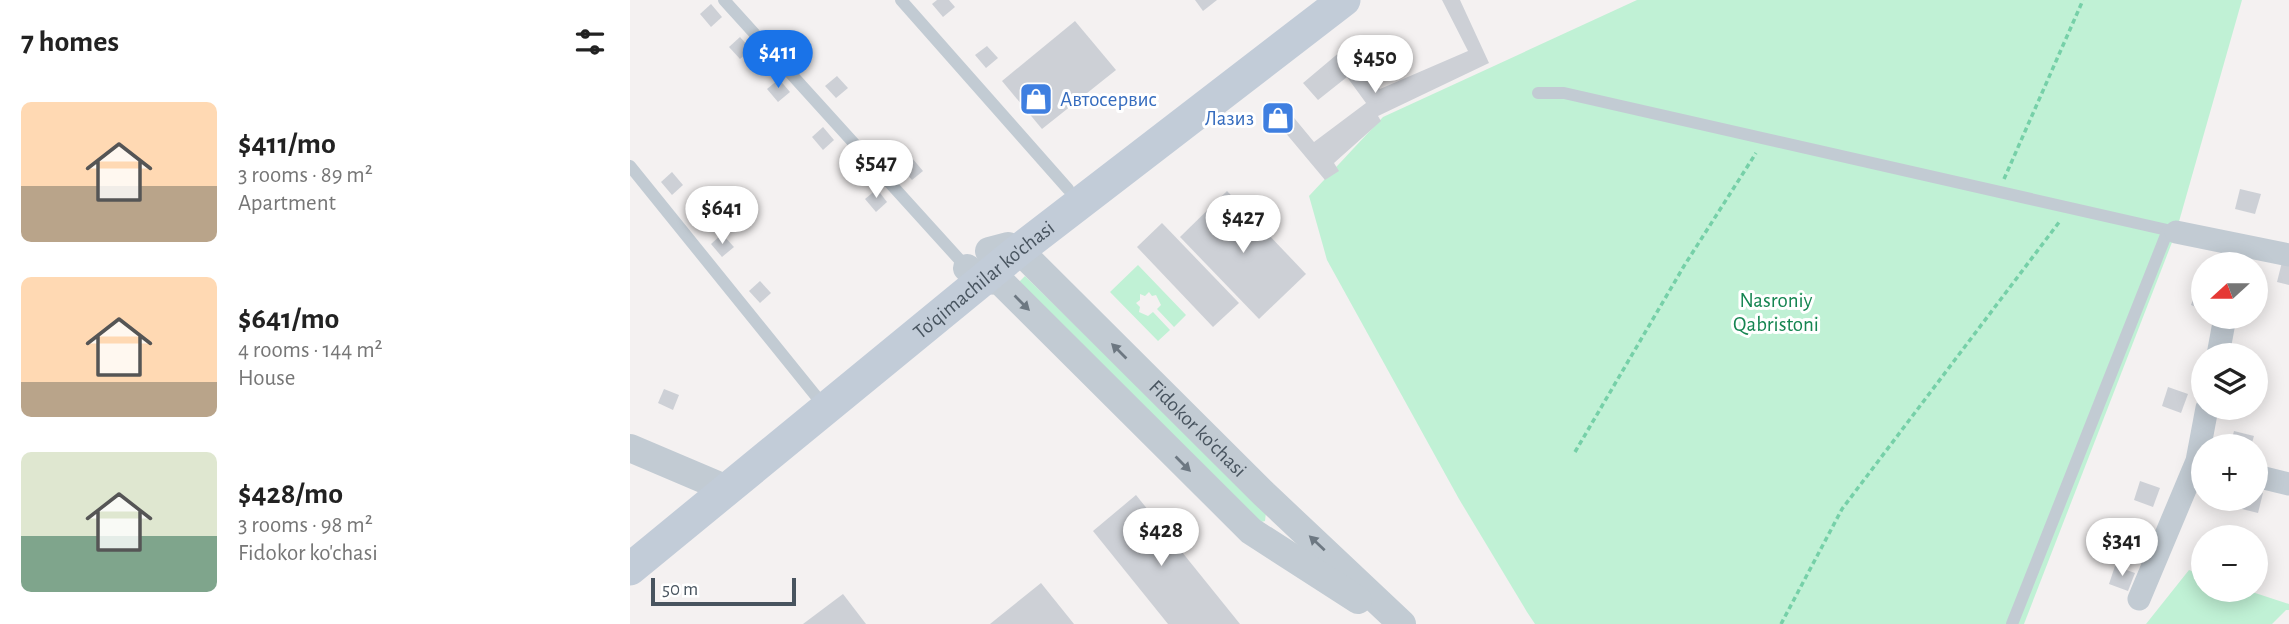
<!DOCTYPE html>
<html lang="en">
<head>
<meta charset="utf-8">
<style>
  :root { --surface:#fff; --page:#f2f2f2; --text:#222; --muted:#767676; --accent:#1a73e8 }
  body { margin:0; font-family:"Alegreya Sans",sans-serif; background:var(--page); color:var(--text); height:100vh; display:flex; flex-direction:column; font-size:26px; white-space:nowrap }
  * { box-sizing:border-box; margin:0 }
  p { font-size:23px; color:var(--muted) }
  .icon { flex:none; width:38px; height:38px; fill:none; stroke:currentColor; stroke-width:2; stroke-linecap:round; stroke-linejoin:round }
  .map { position:relative; flex:1; overflow:hidden }
  .sheet { display:flex; flex-direction:column; background:var(--surface); width:630px }
  .sheet>* { flex:none }
  .needle { width:46px; rotate:249deg }
  .tools { position:absolute; left:1561px; top:252px; display:grid; gap:14px }
  .tools a { display:grid; place-items:center; width:77px; height:77px; border-radius:50%; background:var(--surface); box-shadow:0 4px 18px #0003; font-size:35px }
  .scale { position:absolute; left:21px; bottom:18px; width:145px; box-sizing:border-box; padding-left:7px; border:4px solid #48545f; border-top:0; font-size:19px; line-height:24px; white-space:nowrap; color:#48545f; -webkit-text-stroke:5px #fff; paint-order:stroke }
  .price { position:absolute; translate:-50% -60px; padding:0 16px; border-radius:24px; background:#fff; color:#222; font-size:23px; line-height:46px; filter:drop-shadow(0 2px 4px #0008) }
  .price::after { content:''; position:absolute; left:50%; top:42px; width:21px; height:16px; margin-left:-10px; background:inherit; clip-path:polygon(0 0,100% 0,50% 100%) }
  .price.active { background:var(--accent); color:#fff }
  ul { padding:0; list-style:none }
  li { display:flex; align-items:center; gap:21px; height:175px; padding:0 21px }
  li span { display:grid; place-items:center; flex:none; width:196px; height:140px; border-radius:10px; color:#555 }
  li>.icon { margin-inline-start:auto }
  span .icon { width:84px; height:84px; fill:#fffc; stroke-width:1 }
  li b { font-size:30px }
  h2 { display:flex; justify-content:space-between; align-items:center; height:84px; padding:0 21px; font-size:30px }
  main { display:flex; flex:1; min-height:0 }
  .map>svg:first-child { display:block }
</style>
</head>
<body>
<main>
<section class="sheet">
<h2>7 homes<svg class="icon" aria-label="filters" viewBox="0 0 24 24"><path d="M4 7h16M4 17h16"/><circle cx="9" cy="7" r="2"/><circle cx="15" cy="17" r="2"/></svg></h2>
<ul>
<li><span style="background:linear-gradient(#ffd9b3 60%,#b9a48a 0)"><svg class="icon" aria-label="home" viewBox="0 0 24 24"><path d="M3 11l9-7 9 7M6 9v11h12V9"/></svg></span><div><b>$411/mo</b><p>3 rooms · 89 m²</p><p>Apartment</p></div></li>
<li><span style="background:linear-gradient(#ffd9b3 75%,#b9a48a 0)"><svg class="icon" aria-label="home" viewBox="0 0 24 24"><path d="M3 11l9-7 9 7M6 9v11h12V9"/></svg></span><div><b>$641/mo</b><p>4 rooms · 144 m²</p><p>House</p></div></li>
<li><span style="background:linear-gradient(#dfe7d0 60%,#7fa58c 0)"><svg class="icon" aria-label="home" viewBox="0 0 24 24"><path d="M3 11l9-7 9 7M6 9v11h12V9"/></svg></span><div><b>$428/mo</b><p>3 rooms · 98 m²</p><p>Fidokor ko'chasi</p></div></li>
</ul>
</section>
<div class="map">
<svg width="1659" height="624" viewBox="0 0 1659 624">
  <rect width="100%" height="100%" fill="#f4f1f1"/>
  <!-- green -->
  <g fill="#c0f1d5">
    <path d="M1007,0H1612L1546,232L1394,624H905L897,612L829,499L697,260L679,196L753,117Z"/>
    <path d="M508,265L556,315L544,327L527,309L531,305L526,295L522,296L519,292L515,296L510,294V300L506,303L510,307L509,312L518,316L523,312L540,330L528,341L480,292Z"/>
    <path d="M395,276L636,512L635,521L631,522L389,282Z"/>
    <path d="M1559,570L1573,575V590H1616L1659,604V610H1656L1642,624H1516Z"/>
  </g>
  <!-- building -->
  <g fill="#cdd0d6">
    <path d="M307,0H319L325,7L313,17L302,4Z"/>
    <path d="M565,0H587L573,11Z"/>
    <path d="M812,0H830L859,63L748,116L751,121L704,163L709,171L695,180L639,113L651,102L684,142L736,103L717,77L688,100L673,83L717,46L750,89L838,51Z"/>
    <path d="M81,4L92,17L81,27L70,14Z"/>
    <path d="M445,21L486,70L412,129L372,81Z"/>
    <path d="M167,32L178,45L166,55L155,42Z"/>
    <path d="M110,37L121,49L110,59L99,47Z"/>
    <path d="M357,46L368,58L356,68L345,55Z"/>
    <path d="M207,76L218,88L206,98L195,86Z"/>
    <path d="M149,79L160,92L148,102L137,89Z"/>
    <path d="M193,127L204,140L193,150L182,137Z"/>
    <path d="M282,158L293,171L282,180L271,168Z"/>
    <path d="M42,172L53,185L42,195L31,182Z"/>
    <path d="M247,189L257,202L246,212L235,199Z"/>
    <path d="M1610,189L1631,194L1625,214L1605,209Z"/>
    <path d="M597,191L676,274L629,319L550,237Z"/>
    <path d="M532,223L609,303L583,327L507,247Z"/>
    <path d="M92,234L104,247L92,257L81,244Z"/>
    <path d="M1652,262L1659,263V285L1647,282Z"/>
    <path d="M130,281L141,293L130,303L119,291Z"/>
    <path d="M1568,286L1573,288V310L1561,305Z"/>
    <path d="M1538,387L1558,394L1551,413L1532,406Z"/>
    <path d="M34,389L49,395L43,410L28,403Z"/>
    <path d="M1604,431L1624,436L1621,446H1600Z"/>
    <path d="M1510,481L1530,488L1523,507L1504,500Z"/>
    <path d="M1626,491L1633,493L1628,513L1608,508L1611,499H1626Z"/>
    <path d="M506,495L610,624H538L463,531Z"/>
    <path d="M1485,566L1505,573L1498,591L1479,584Z"/>
    <path d="M411,583L444,624H360Z"/>
    <path d="M213,594L236,624H173Z"/>
  </g>
  <g fill="none" stroke-linecap="round" stroke-linejoin="round">
    <!-- path -->
    <g stroke="#76d0a8" stroke-width="3.5" stroke-dasharray="5 3.5" stroke-linecap="butt">
      <path d="M1374,179L1453,0"/>
      <path d="M945,452L1054,266L1126,153"/>
      <path d="M1151,624L1212,509L1430,221"/>
    </g>
    <!-- service -->
    <g stroke="#c2cbd3" stroke-width="12">
      <path d="M94,0L337,268"/>
      <path d="M271,0L438,189"/>
      <path d="M908,93H934L1546,232"/>
      <path d="M0,166L194,406"/>
      <path d="M1382,624L1538,230"/>
    </g>
    <!-- minor -->
    <g stroke="#c2cbd3" stroke-width="23">
      <path d="M1546,232L1659,255"/>
      <path d="M1588,355L1595,317"/>
      <path d="M1626,476L1659,484"/>
      <path d="M1509,599L1567,461L1577,408"/>
    </g>
    <!-- tertiary -->
    <g stroke="#c2cbd3" stroke-width="28">
      <path id="s1" d="M359,251L378,246L389,250L634,494L772,624"/>
      <path d="M337,268L353,280L370,281L621,531L728,600"/>
      <path d="M0,448L99,490"/>
    </g>
    <!-- secondary -->
    <path stroke="#c2ccd8" stroke-width="33" id="s2" d="M0,569L389,250L714,0"/>
  </g>
  <!-- one-way arrows -->
  <defs><path id="oneway-solid" d="M-6-.8H1V-3.2L6.5 0L1 3.2V.8H-6Z" transform="scale(1.75)"/></defs>
  <g fill="#6d7882">
    <use href="#oneway-solid" transform="translate(392 303) rotate(45)"/>
    <use href="#oneway-solid" transform="translate(489 351) rotate(-135)"/>
    <use href="#oneway-solid" transform="translate(553 464) rotate(45)"/>
    <use href="#oneway-solid" transform="translate(687 543) rotate(-137)"/>
  </g>
  <!-- icons -->
  <defs>
    <symbol id="shop-square" viewBox="-11 -11 22 22"><rect x="-9" y="-9" width="18" height="18" rx="4" fill="#3f7fe0" stroke="#fff"/><path d="M-5-2.5h2.3a2.7 3.5 0 0 1 5.4 0H5L5.5 6h-11ZM-1.5-2.5h3a1.5 2.3 0 0 0-3 0Z" fill="#fff"/></symbol>
  </defs>
  <g fill-rule="evenodd">
    <use href="#shop-square" x="387" y="80" width="38" height="38"/>
    <use href="#shop-square" x="629" y="99" width="38" height="38"/>
  </g>
  <g text-anchor="middle" dominant-baseline="central" stroke-width="6" stroke-linejoin="round" paint-order="stroke">
    <!-- shop labels -->
    <g font-size="21" fill="#366cbe" stroke="#fff" text-anchor="start">
      <text x="430" y="99">Автосервис</text>
      <text x="624" y="118" text-anchor="end">Лазиз</text>
    </g>
    <!-- street labels -->
    <g font-size="21" fill="#48545f" stroke="#fff">
      <text stroke="none"><textPath href="#s2" startOffset="457">To'qimachilar ko'chasi</textPath></text>
      <text stroke="none"><textPath href="#s1" startOffset="284">Fidokor ko'chasi</textPath></text>
    </g>
    <!-- park labels -->
    <g font-size="21" fill="#158551" stroke="#fff">
      <text x="1146" y="300">Nasroniy<tspan x="1146" dy="24">Qabristoni</tspan></text>
    </g>
  </g>
</svg>
<div class="tools">
<a><svg class="needle" viewBox="-14 -14 28 28"><path d="M0-13l5 13h-10z" fill="#e53935"/><path d="M0 13l5-13h-10z" fill="#767676"/></svg></a>
<a><svg class="icon" aria-label="layers" viewBox="0 0 24 24"><path d="M12 4l9 5-9 5-9-5zM3 14l9 5 9-5"/></svg></a>
<a>+</a>
<a>−</a>
</div>
<div class="scale">50 m</div>
<b class="price active" style="left:148px;top:90px">$411</b>
<b class="price" style="left:745px;top:95px">$450</b>
<b class="price" style="left:246px;top:200px">$547</b>
<b class="price" style="left:92px;top:246px">$641</b>
<b class="price" style="left:613px;top:255px">$427</b>
<b class="price" style="left:531px;top:568px">$428</b>
<b class="price" style="left:1492px;top:578px">$341</b>
</div>
</main>
</body>
</html>
